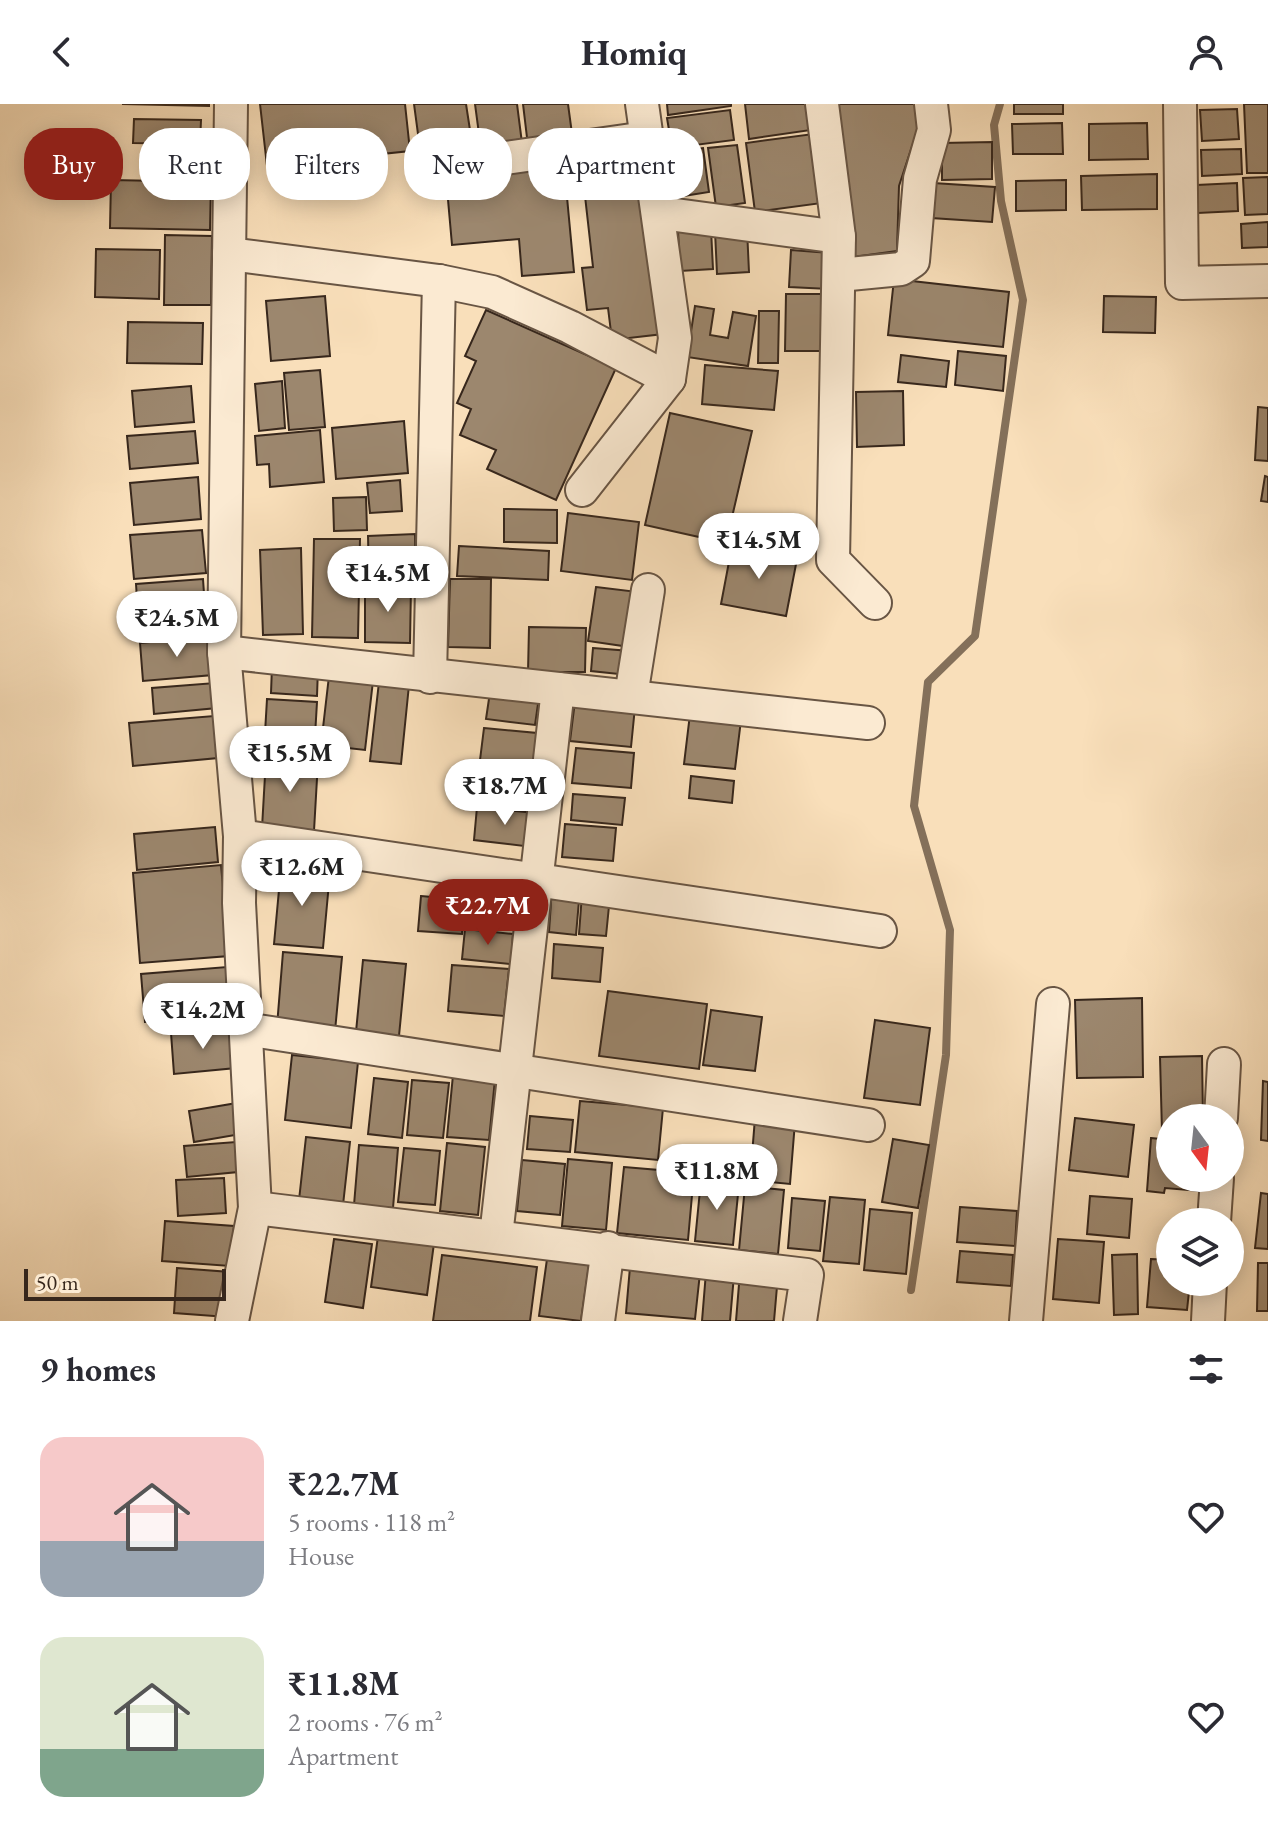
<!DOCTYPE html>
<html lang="en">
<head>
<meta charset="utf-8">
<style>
  :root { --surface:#fff; --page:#f2f2f3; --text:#2b2b33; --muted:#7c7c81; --accent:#8f2418 }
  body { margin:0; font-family:"EB Garamond",serif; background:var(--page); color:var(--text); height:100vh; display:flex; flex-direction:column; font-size:30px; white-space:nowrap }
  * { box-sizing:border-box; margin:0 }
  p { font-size:26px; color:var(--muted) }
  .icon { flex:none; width:44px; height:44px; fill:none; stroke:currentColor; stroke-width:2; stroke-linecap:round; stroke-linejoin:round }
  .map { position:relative; height:1217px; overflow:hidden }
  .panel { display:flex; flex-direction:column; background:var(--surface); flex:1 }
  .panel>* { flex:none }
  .top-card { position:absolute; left:24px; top:24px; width:800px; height:72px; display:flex; gap:16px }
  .needle { width:52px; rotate:165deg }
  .fabs { position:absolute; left:1156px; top:1000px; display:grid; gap:16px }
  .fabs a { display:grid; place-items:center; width:88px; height:88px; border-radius:50%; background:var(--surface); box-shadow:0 4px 20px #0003; font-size:40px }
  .scale { position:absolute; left:24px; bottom:20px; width:202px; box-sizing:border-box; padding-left:8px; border:4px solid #37271c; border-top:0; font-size:22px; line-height:28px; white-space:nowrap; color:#37271c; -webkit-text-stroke:6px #fbead2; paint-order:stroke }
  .price { position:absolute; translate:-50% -68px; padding:0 18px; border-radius:28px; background:#fff; color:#222; font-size:26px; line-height:52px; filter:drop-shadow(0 2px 4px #0008) }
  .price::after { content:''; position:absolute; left:50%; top:48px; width:24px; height:18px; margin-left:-12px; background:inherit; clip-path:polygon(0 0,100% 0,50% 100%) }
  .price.current { background:var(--accent); color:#fff }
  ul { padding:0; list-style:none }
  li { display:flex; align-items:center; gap:24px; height:200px; padding:0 40px }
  li span { display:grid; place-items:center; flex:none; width:224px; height:160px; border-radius:24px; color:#555 }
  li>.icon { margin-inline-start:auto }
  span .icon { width:96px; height:96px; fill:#fffc; stroke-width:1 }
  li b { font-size:34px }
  h2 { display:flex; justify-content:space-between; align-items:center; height:96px; padding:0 40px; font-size:34px }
  .chip { padding:0 28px; border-radius:32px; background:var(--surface); box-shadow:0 4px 20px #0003; font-size:28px; line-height:72px }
  .chip.current { background:var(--accent); color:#fff }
  header { display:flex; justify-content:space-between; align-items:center; height:104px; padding:0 40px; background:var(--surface); font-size:36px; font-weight:700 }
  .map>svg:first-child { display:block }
</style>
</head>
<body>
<header><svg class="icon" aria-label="back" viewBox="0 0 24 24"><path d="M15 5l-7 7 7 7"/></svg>Homiq<svg class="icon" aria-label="person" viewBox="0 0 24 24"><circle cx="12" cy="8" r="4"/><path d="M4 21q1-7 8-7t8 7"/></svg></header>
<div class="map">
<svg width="1268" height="1217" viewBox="0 0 1268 1217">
  <rect width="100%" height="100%" fill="#f9dfba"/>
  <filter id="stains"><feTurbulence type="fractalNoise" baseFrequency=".0025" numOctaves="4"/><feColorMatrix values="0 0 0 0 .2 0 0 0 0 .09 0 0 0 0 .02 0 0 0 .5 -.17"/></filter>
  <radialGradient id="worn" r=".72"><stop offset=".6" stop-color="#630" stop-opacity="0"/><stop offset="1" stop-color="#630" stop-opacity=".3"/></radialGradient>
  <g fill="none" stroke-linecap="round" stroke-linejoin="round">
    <!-- stream -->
    <path stroke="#84705a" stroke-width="8" d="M911,1186L946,951L950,826L914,702L928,578L975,532L1023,196L1001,97L994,21L1000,0"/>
  </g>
  <!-- building -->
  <g fill="#9c876e" stroke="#37271c" stroke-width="2">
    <path d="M122,0H209V2Z"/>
    <path d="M260,0H405L410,47L267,62Z"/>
    <path d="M414,0H466L472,39L420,45Z"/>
    <path d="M475,0H517L522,39L481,45Z"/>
    <path d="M523,0H568L573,37L528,42Z"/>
    <path d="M667,0H731V2L668,11Z"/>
    <path d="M745,0H807L811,26L749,35Z"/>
    <path d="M834,0H922L923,9L899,82L897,147L853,153Z"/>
    <rect x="1014" y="0" width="49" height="10"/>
    <path d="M1244,0H1268V69H1247Z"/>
    <path d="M1237,5L1239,35L1202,37L1200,6Z"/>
    <path d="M730,6L734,36L672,44L667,14Z"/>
    <path d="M134,15L201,16L200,40L133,39Z"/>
    <path d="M1062,19L1063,50H1013L1012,20Z"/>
    <path d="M1147,19L1148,55L1089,56V20Z"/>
    <path d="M813,30L822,99L755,108L746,39Z"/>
    <path d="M992,38V75L942,76V39Z"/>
    <path d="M737,41L745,99L716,103L708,44Z"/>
    <path d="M703,44L709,88L677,93L671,48Z"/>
    <path d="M1241,45L1242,70L1202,72L1201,46Z"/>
    <path d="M142,48L198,49V72L142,71Z"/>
    <path d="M564,61L574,168L522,172L519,135L452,141L446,73Z"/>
    <path d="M1157,70V105L1082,106L1081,72Z"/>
    <path d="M1268,73V110L1245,111L1243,74Z"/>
    <path d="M111,76L211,78L210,126L110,124Z"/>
    <path d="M1066,76V106L1016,107V77Z"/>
    <path d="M933,79L995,83L992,118L931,114Z"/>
    <path d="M1237,79L1238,107L1198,109L1197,81Z"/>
    <path d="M647,85L663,230L612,236L608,204L587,206L582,164L593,163L585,92Z"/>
    <path d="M1268,118V143L1242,144L1241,120Z"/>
    <path d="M711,125L713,165L680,167L678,127Z"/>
    <path d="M747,125L749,168L717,170L715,127Z"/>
    <path d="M165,131L212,132L211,201H164Z"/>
    <path d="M96,145L160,146L159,195L95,193Z"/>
    <path d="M791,146L830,149L829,185L789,183Z"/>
    <path d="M894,175L1009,188L1003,243L888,231Z"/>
    <path d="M786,190H826L825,247H785Z"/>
    <path d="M325,192L330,252L271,257L266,197Z"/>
    <path d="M1104,192L1156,193L1155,229L1103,228Z"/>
    <path d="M695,202L714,205L710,231L728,234L733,208L756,212L748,262L687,253Z"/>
    <path d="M486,206L616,264L556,396L487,365L496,346L460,331L471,305L457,299L476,257L465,252Z"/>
    <path d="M759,207H779L778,259H758Z"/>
    <path d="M128,218L203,219L202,260L127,259Z"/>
    <path d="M958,247L1006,252L1003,287L955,281Z"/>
    <path d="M901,251L949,257L946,283L898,278Z"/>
    <path d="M705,261L778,267L774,306L702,300Z"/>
    <path d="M320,266L325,323L289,326L284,269Z"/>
    <path d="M282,277L285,324L259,327L255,280Z"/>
    <path d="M191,282L194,318L135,323L132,287Z"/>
    <path d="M903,287L904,341L857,343L856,288Z"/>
    <path d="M1258,303L1268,304V357L1255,356Z"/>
    <path d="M670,309L752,327L726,439L645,421Z"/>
    <path d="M404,317L408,369L336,375L332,324Z"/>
    <path d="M320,326L324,378L270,383L269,360L257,361L255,332Z"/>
    <path d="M195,327L198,359L130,365L127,332Z"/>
    <path d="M1265,372L1268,373V398L1261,397Z"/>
    <path d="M198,373L201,415L134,421L130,379Z"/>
    <path d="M400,376L402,407L370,409L367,379Z"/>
    <path d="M366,393L367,426L334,427L333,394Z"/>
    <path d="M504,405L557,406V439L504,438Z"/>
    <path d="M568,409L639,418L632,476L561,467Z"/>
    <path d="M202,426L206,469L134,475L130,431Z"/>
    <path d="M415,430L416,474L369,476L368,432Z"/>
    <path d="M314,435H360L358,534L312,533Z"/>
    <path d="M459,442L549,447L548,476L457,472Z"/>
    <path d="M732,442L797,455L786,512L721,500Z"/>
    <path d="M301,444L303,530L263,531L260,446Z"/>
    <path d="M203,475L206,519L139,525L136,480Z"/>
    <path d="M450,475H491L490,544L448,543Z"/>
    <path d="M365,481L411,482L410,539L365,538Z"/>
    <path d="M596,483L638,488L630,543L588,537Z"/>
    <path d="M529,523L586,524L585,568H528Z"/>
    <path d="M210,532L213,571L143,577L140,539Z"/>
    <path d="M593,544L630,547L628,571L591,567Z"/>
    <path d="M272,562L318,564L317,592L271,589Z"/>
    <path d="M329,572L373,577L365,646L321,641Z"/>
    <path d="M379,578L409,581L401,660L370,657Z"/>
    <path d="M215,579L217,604L154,610L152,584Z"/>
    <path d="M490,588L539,593L535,621L486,615Z"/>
    <path d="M267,595L317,598L314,649L264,646Z"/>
    <path d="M575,597L635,603L631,643L570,637Z"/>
    <path d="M690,610L741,616L735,665L684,660Z"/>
    <path d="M214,612L218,654L133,662L129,619Z"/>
    <path d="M484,624L537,629L533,662L480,656Z"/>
    <path d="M576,644L634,649L631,684L572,679Z"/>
    <path d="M266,654L318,657L314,727L262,724Z"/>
    <path d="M477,671L534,677L531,702L474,696Z"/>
    <path d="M691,672L734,677L732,699L689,694Z"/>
    <path d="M573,690L625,694L622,721L571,716Z"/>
    <path d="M477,703L536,709L532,743L474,736Z"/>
    <path d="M565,720L616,724L613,757L562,753Z"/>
    <path d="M215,723L218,758L137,766L134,730Z"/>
    <path d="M221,761L229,852L140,859L133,769Z"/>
    <path d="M281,764L330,768L323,844L274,840Z"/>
    <path d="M552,782L580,785L576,831L549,828Z"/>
    <path d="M472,785L521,790L518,826L469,822Z"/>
    <path d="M582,790L610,792L606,832L579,830Z"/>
    <path d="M421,792L464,796L462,830L418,827Z"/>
    <path d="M465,825L513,830L511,860L462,855Z"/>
    <path d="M554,840L603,844L600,878L552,874Z"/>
    <path d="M283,848L342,853L335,927L277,922Z"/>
    <path d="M363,856L406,860L398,942L355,938Z"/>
    <path d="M452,861L509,865L504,912L448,907Z"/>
    <path d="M227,863L230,911L145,918L141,870Z"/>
    <path d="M608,887L707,900L699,965L599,952Z"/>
    <path d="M1142,894L1143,973L1077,974L1075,896Z"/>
    <path d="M711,906L762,913L755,967L703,961Z"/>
    <path d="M875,916L930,924L920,1001L864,994Z"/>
    <path d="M233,924L236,964L174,970L171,929Z"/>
    <path d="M292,951L358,958L351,1024L285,1016Z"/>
    <path d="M1202,952L1203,1014H1170V1028H1162L1160,953Z"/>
    <path d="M453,971L495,975L489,1036L447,1033Z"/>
    <path d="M374,974L408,978L402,1034L368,1030Z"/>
    <path d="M412,976L449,979L443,1034L407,1031Z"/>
    <path d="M1263,977L1268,978V1037L1261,1036Z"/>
    <path d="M580,997L663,1004L658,1056L575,1048Z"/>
    <path d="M237,999L241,1030L194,1038L189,1007Z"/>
    <path d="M530,1012L573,1016L570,1048L527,1045Z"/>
    <path d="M755,1014L795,1018L790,1080L750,1076Z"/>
    <path d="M1075,1014L1134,1021L1128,1073L1069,1066Z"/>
    <path d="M306,1033L350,1038L343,1101L299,1096Z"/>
    <path d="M1151,1034L1170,1036V1074H1201L1200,1087L1165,1084L1164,1089L1147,1087Z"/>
    <path d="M893,1035L929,1041L918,1104L882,1098Z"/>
    <path d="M236,1038L238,1068L187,1073L184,1042Z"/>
    <path d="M447,1039L485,1043L478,1111L440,1107Z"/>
    <path d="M359,1041L398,1044L393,1104L354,1101Z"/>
    <path d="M404,1044L440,1047L435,1101L398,1098Z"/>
    <path d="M568,1055L612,1059L606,1126L562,1122Z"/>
    <path d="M522,1056L565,1060L560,1111L517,1107Z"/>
    <path d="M624,1063L694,1069L688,1136L617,1129Z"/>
    <path d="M224,1074L226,1109L178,1112L176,1076Z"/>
    <path d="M701,1076L739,1080L733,1141L695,1137Z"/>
    <path d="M745,1082L784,1086L778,1150L739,1146Z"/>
    <path d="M1261,1089L1268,1090V1145L1255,1144Z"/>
    <path d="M1090,1092L1132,1095L1129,1134L1087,1130Z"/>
    <path d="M830,1093L865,1096L859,1160L823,1157Z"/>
    <path d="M792,1094L825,1097L820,1147L788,1144Z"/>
    <path d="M960,1103L1017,1107L1015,1142L957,1138Z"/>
    <path d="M870,1105L912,1109L906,1170L864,1166Z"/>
    <path d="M165,1117L234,1122L230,1162L162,1157Z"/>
    <path d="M379,1125L435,1132L427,1191L371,1183Z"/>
    <path d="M334,1135L372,1140L363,1204L325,1198Z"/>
    <path d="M1058,1135L1104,1138L1099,1199L1053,1195Z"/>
    <path d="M960,1147L1013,1151L1011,1182L957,1178Z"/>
    <path d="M548,1148L590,1154L581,1217L539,1212Z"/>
    <path d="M1137,1150L1138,1210L1114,1211L1112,1151Z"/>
    <path d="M442,1151L537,1163L530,1217H433Z"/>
    <path d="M1151,1155L1170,1156V1178H1190L1187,1206L1147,1203Z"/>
    <path d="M1258,1159H1268V1207H1257Z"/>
    <path d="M630,1163L700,1169L695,1215L626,1209Z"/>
    <path d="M177,1164L230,1168L227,1213L174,1209Z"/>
    <path d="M706,1168L734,1171L730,1217H702Z"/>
    <path d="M740,1168L778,1171L774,1217H736Z"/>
  </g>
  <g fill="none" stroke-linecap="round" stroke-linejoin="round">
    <defs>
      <g id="minor">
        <path d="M231,0L224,548L240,732L239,799L255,1104L232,1217"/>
        <path d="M822,0L839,133L833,456L875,499"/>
        <path d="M1180,0L1182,179L1268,177"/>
        <path d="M477,58L646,34"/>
        <path d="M661,109L839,133"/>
        <path d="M229,150L439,177L492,188L570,223L669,275"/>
        <path d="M839,171L901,165L913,157L920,75L934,26L931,0"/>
        <path d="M582,386L669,275L675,234L642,0"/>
        <path d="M224,548L868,619"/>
        <path d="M430,573L439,177"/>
        <path d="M631,592L648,486"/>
        <path d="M240,732L880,827"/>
        <path d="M245,925L868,1021"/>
        <path d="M1221,1014L1224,960"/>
        <path d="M255,1104L807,1171L800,1217"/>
        <path d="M1214,1118L1217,1074"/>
        <path d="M496,1132L558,585"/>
        <path d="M598,1217L608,1144"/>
        <path d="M1026,1217L1053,900"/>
        <path d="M1208,1217L1210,1178"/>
      </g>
    </defs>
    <!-- minor casing -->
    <use href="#minor" stroke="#685544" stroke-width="36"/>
    <!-- minor -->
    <use href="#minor" stroke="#fbead2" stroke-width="32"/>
  </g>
  <rect width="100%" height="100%" filter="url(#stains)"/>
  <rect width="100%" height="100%" fill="url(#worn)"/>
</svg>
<div class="fabs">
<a><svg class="needle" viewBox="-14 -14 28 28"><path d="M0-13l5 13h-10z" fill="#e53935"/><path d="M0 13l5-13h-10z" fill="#7c7c81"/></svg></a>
<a><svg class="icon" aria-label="layers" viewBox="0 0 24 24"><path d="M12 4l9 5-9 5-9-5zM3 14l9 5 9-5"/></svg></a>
</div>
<div class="scale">50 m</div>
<b class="price" style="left:759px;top:477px">₹14.5M</b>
<b class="price" style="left:388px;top:510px">₹14.5M</b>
<b class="price" style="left:177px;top:555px">₹24.5M</b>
<b class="price" style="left:290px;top:690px">₹15.5M</b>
<b class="price" style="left:505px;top:723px">₹18.7M</b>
<b class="price" style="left:302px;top:804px">₹12.6M</b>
<b class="price current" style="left:488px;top:843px">₹22.7M</b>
<b class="price" style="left:203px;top:947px">₹14.2M</b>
<b class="price" style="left:717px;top:1108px">₹11.8M</b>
<div class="top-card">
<a class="chip current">Buy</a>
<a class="chip">Rent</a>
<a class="chip">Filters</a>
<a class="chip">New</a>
<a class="chip">Apartment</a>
</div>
</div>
<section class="panel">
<h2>9 homes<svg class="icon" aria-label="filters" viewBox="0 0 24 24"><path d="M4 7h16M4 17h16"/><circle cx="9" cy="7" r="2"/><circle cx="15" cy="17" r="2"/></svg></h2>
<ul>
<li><span style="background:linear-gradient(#f6c9c9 65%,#9aa5b1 0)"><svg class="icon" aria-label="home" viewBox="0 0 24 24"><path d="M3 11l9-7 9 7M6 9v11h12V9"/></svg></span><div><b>₹22.7M</b><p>5 rooms · 118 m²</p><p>House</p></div><svg class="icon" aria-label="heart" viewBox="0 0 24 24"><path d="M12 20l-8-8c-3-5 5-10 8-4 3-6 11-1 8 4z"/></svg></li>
<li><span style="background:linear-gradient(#dfe7d0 70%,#7fa58c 0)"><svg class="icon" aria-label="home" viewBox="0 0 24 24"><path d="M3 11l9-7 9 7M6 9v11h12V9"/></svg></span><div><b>₹11.8M</b><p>2 rooms · 76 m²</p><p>Apartment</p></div><svg class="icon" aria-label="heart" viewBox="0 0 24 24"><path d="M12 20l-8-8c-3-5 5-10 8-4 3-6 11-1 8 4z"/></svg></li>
</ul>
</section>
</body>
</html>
